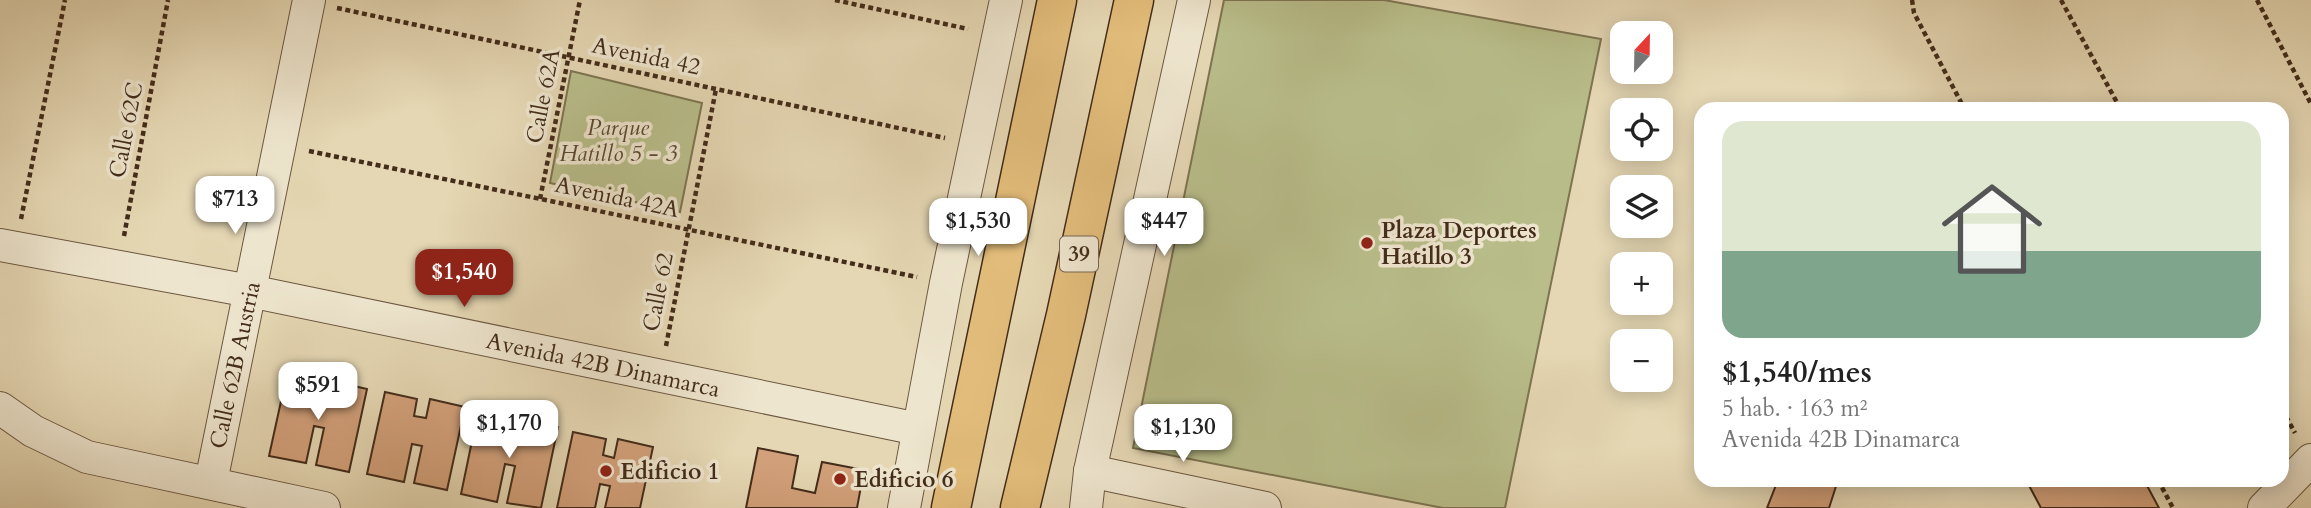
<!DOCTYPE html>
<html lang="es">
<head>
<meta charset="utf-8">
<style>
  :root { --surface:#fff; --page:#f2f2f2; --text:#222; --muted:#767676; --accent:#8f2418 }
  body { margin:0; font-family:Cardo,serif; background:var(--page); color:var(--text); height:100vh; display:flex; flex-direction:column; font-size:26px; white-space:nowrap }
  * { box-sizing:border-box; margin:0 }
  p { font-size:23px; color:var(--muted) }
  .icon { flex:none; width:38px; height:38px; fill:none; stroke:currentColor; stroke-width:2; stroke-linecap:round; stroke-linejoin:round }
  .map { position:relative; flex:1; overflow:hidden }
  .side { position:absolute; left:1694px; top:102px; width:595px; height:385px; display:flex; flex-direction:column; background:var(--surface); border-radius:21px; box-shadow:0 4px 18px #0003 }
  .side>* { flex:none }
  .needle { width:46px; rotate:22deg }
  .tools { position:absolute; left:1610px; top:21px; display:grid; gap:14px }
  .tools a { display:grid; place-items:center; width:63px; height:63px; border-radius:14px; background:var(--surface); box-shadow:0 4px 18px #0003; font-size:35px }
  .price { position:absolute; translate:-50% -60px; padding:0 16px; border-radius:14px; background:#fff; color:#222; font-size:23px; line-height:46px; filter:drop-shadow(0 2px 4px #0008) }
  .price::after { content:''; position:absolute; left:50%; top:42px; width:21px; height:16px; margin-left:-10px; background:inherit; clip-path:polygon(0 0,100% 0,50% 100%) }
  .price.active { background:var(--accent); color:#fff }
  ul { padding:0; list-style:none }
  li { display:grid; align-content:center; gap:14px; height:371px; padding:0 28px }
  li span { display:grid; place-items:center; height:217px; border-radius:21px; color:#555 }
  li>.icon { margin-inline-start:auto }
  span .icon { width:126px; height:126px; fill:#fffc; stroke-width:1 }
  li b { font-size:30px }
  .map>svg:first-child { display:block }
</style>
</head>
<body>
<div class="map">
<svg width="2311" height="508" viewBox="0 0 2311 508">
  <rect width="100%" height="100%" fill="#e5d7b3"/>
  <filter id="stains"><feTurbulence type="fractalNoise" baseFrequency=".00286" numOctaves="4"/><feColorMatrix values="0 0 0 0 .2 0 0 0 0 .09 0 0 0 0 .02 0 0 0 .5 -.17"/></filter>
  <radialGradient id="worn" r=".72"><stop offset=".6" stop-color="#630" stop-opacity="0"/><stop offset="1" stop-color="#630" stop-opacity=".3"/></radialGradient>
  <!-- green -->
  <g fill="#b8bd8a" stroke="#7e7452" stroke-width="2">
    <path d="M1224,0H1384L1601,39L1505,508H1443L1133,448Z"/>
    <path d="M571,71L702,103L680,212L550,183Z"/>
  </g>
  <!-- building -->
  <g fill="#d2a07a" stroke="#432c1a" stroke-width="2">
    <path d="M287,374L320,381L316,397L328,400L332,381L367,389L349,472L316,465L324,428L314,426L306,463L269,456Z"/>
    <path d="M385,392L417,399L414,416L426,418L430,399L465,407L447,490L414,483L422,446L412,444L404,482L367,474Z"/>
    <path d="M478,412L511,419L507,435L519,438L523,419L558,427L541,508L507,503L515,466L505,464L497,502L461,494Z"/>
    <path d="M573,432L606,439L603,455L614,458L618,439L653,447L640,508H605L610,486L600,484L595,508H557Z"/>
    <path d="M758,448L798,456L792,488L815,493L822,462L864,470L857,508H746Z"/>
    <path d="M1778,480H1838L1829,508H1767Z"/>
    <path d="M2026,480H2144L2159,508H2041Z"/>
  </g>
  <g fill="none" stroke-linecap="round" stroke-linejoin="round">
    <defs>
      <g id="minor">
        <path d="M0,245L250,291L918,429"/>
        <path d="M0,408L33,431L87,457L324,508"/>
        <path d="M1090,471L1265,508"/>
        <path d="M211,482L309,0"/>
        <path d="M904,508L946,283L1006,0"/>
        <path d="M1086,508L1090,471L1194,0"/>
        <path d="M2264,508L2311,460"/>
      </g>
      <g id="highway">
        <path d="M951,508L1057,0"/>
        <path d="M1020,508L1066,315L1134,0"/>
      </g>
    </defs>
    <!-- minor casing -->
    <use href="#minor" stroke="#6c5740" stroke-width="34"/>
    <!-- highway casing -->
    <use href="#highway" stroke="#432c1a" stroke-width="41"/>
    <!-- path -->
    <g stroke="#432c1a" stroke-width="4.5" stroke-dasharray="5 3.5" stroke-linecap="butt">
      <path d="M835,0L968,29"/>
      <path d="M1912,0L1914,13L1964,108"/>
      <path d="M2061,0L2120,108"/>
      <path d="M2257,0L2311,104"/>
      <path d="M337,8L945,138"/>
      <path d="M309,151L917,277"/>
      <path d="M540,199L580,0"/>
      <path d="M21,219L65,0"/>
      <path d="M124,236L168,0"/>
      <path d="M666,346L716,89"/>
      <path d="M2282,409L2295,433"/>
      <path d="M2158,480L2173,508"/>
    </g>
    <!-- minor -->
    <use href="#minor" stroke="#eee5ce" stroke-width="32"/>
    <!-- highway -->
    <use href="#highway" stroke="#e2bc7a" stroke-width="38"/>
  </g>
  <!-- markers -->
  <g fill="#8f2418" stroke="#eee5ce" stroke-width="2.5">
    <circle cx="1367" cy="243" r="7"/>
    <circle cx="606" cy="471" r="7"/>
    <circle cx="840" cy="479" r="7"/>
  </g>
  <g text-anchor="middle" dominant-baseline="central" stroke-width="7" stroke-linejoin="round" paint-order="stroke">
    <!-- shield labels -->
    <rect fill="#eee5ce" stroke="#766450" stroke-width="2" x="1060" y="236.5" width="38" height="35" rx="5"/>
    <g font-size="21" font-weight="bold" fill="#432c1a">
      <text x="1079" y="254">39</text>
    </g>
    <!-- street labels -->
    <g font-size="23" fill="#432c1a" stroke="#eee5ce">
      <text transform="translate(646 56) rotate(12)">Avenida 42</text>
      <text transform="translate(543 96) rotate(-79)">Calle 62A</text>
      <text transform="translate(126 130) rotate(-79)">Calle 62C</text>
      <text transform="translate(617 197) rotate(12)">Avenida 42A</text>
      <text transform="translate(658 292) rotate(-79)">Calle 62</text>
      <text transform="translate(235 365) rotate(-78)">Calle 62B Austria</text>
      <text transform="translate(603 365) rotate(12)">Avenida 42B Dinamarca</text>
    </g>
    <!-- park labels -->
    <g font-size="23" font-style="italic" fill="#5a4930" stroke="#eee5ce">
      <text x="618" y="127">Parque<tspan x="618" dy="26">Hatillo 5 - 3</tspan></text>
    </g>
    <!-- poi labels -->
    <g font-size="23" font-weight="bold" fill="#432c1a" stroke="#eee5ce" text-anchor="start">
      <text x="1381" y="230">Plaza Deportes<tspan x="1381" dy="26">Hatillo 3</tspan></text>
      <text x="620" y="471">Edificio 1</text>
      <text x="854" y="479">Edificio 6</text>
    </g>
  </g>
  <rect width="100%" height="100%" filter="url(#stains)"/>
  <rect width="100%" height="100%" fill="url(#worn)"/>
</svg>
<div class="tools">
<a><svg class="needle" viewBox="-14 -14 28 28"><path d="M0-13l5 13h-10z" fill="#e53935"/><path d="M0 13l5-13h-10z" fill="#767676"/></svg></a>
<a><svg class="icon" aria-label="locate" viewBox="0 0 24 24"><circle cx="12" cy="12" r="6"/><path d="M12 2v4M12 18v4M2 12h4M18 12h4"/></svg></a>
<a><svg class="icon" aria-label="layers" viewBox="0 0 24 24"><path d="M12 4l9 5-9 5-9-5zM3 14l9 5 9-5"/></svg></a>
<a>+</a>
<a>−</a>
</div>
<b class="price" style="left:235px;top:236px">$713</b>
<b class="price" style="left:978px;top:258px">$1,530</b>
<b class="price" style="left:1164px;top:258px">$447</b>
<b class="price active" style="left:464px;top:309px">$1,540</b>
<b class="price" style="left:318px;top:422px">$591</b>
<b class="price" style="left:509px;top:460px">$1,170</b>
<b class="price" style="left:1183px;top:464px">$1,130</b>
<section class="side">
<ul>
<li><span style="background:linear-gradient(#dfe7d0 60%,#7fa58c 0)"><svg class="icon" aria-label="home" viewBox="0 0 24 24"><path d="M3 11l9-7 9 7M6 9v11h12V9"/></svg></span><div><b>$1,540/mes</b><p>5 hab. · 163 m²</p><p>Avenida 42B Dinamarca</p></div></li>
</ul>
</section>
</div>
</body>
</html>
